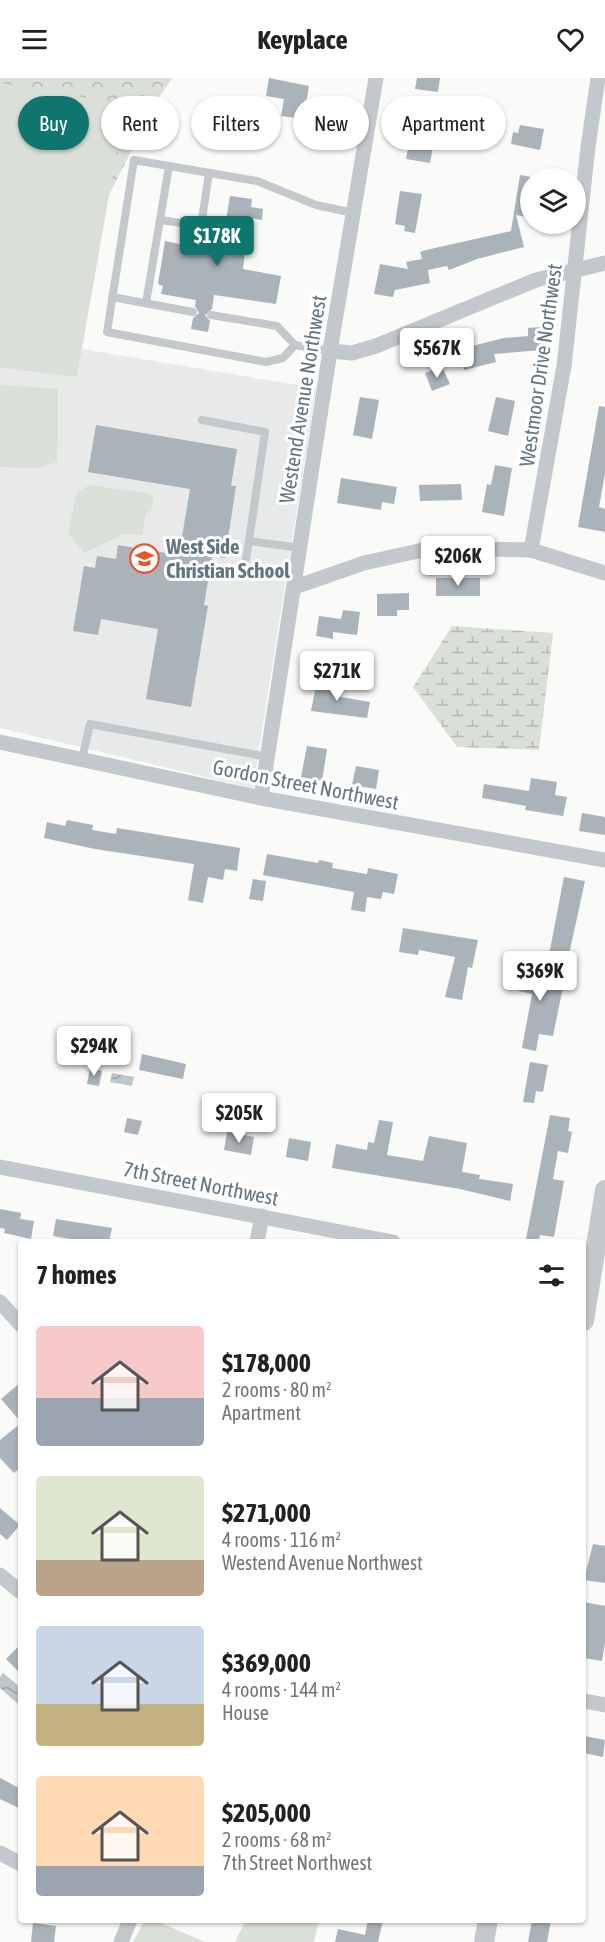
<!DOCTYPE html>
<html lang="en">
<head>
<meta charset="utf-8">
<style>
  :root { --surface:#fff; --page:#f6f6f6; --text:#222; --muted:#767676; --accent:#0f766e }
  body { margin:0; font-family:"Asap Condensed",sans-serif; background:var(--page); color:var(--text); height:100vh; display:flex; flex-direction:column; font-size:22px; white-space:nowrap }
  * { box-sizing:border-box; margin:0 }
  p { font-size:20px; color:var(--muted) }
  .icon { flex:none; width:33px; height:33px; fill:none; stroke:currentColor; stroke-width:2; stroke-linecap:round; stroke-linejoin:round }
  .map { position:relative; flex:1; overflow:hidden }
  .side { position:absolute; left:18px; top:1161px; width:568px; height:684px; display:flex; flex-direction:column; background:var(--surface); border-radius:6px; box-shadow:0 2px 4px #0004 }
  .side>* { flex:none }
  .hud { position:absolute; left:18px; top:18px; width:570px; height:54px; display:flex; gap:12px }
  .controls { position:absolute; left:520px; top:90px; display:grid; gap:12px }
  .controls a { display:grid; place-items:center; width:66px; height:66px; border-radius:50%; background:var(--surface); box-shadow:0 2px 4px #0004; font-size:30px }
  .price { position:absolute; translate:-50% -51px; padding:0 14px; border-radius:6px; background:#fff; color:#222; font-size:20px; line-height:39px; filter:drop-shadow(0 2px 3px #0008) }
  .price::after { content:''; position:absolute; left:50%; top:36px; width:18px; height:14px; margin-left:-9px; background:inherit; clip-path:polygon(0 0,100% 0,50% 100%) }
  .price.current { background:var(--accent); color:#fff }
  ul { padding:0; list-style:none }
  li { display:flex; align-items:center; gap:18px; height:150px; padding:0 18px }
  li span { display:grid; place-items:center; flex:none; width:168px; height:120px; border-radius:6px; color:#555 }
  li>.icon { margin-inline-start:auto }
  span .icon { width:72px; height:72px; fill:#fffc; stroke-width:1 }
  li b { font-size:26px }
  h2 { display:flex; justify-content:space-between; align-items:center; height:72px; padding:0 18px; font-size:26px }
  .pill { padding:0 21px; border-radius:27px; background:var(--surface); box-shadow:0 2px 4px #0004; font-size:21px; line-height:54px }
  .pill.current { background:var(--accent); color:#fff }
  header { display:flex; justify-content:space-between; align-items:center; height:78px; padding:0 18px; background:var(--surface); font-size:27px; font-weight:700 }
  .map>svg:first-child { display:block }
</style>
</head>
<body>
<header><svg class="icon" aria-label="menu" viewBox="0 0 24 24"><path d="M4 6h16M4 12h16M4 18h16"/></svg>Keyplace<svg class="icon" aria-label="heart" viewBox="0 0 24 24"><path d="M12 20l-8-8c-3-5 5-10 8-4 3-6 11-1 8 4z"/></svg></header>
<div class="map">
<svg width="605" height="1864" viewBox="0 0 605 1864">
  <defs>
    <pattern id="forest-crowns" width="20" height="18" patternUnits="userSpaceOnUse" patternTransform="scale(1.5)"><rect width="20" height="18" fill="#dadfd7"/><path d="M2 6a3 3 0 1 1 6 0M12 15a3 3 0 1 1 6 0" fill="none" stroke="#b4b9b4"/></pattern>
    <pattern id="wetland-marsh" width="20" height="14" patternUnits="userSpaceOnUse" patternTransform="scale(1.5)"><rect width="20" height="14" fill="#dadfd7"/><path d="M1 5h8M5 5V1M11 12h8M15 12V8" fill="none" stroke="#b4b9b4"/></pattern>
    <pattern id="water-waves" width="16" height="10" patternUnits="userSpaceOnUse" patternTransform="scale(1.5)"><rect width="16" height="10" fill="#bbc7cb"/><path d="M0 5q4-4 8 0t8 0" fill="none" stroke="#9ca6aa"/></pattern>
  </defs>
  <rect width="100%" height="100%" fill="#fafaf8"/>
  <!-- built -->
  <path fill="#e8e9e9" d="M82,271L316,310L253,710L0,650V290L77,299Z"/>
  <!-- forest -->
  <path fill="url(#forest-crowns)" d="M0,0H172L157,23L77,179L0,230Z"/>
  <!-- wetland -->
  <path fill="url(#wetland-marsh)" d="M452,548L553,555L539,672L457,669L413,609Z"/>
  <!-- green -->
  <g fill="#dadfd7">
    <path d="M0,5L125,26L77,299L0,290Z"/>
    <path d="M0,307L58,311L57,384L37,390L0,389Z"/>
    <path d="M90,407L150,416L154,422L151,433L146,435L142,457L123,456L84,475L68,455L77,414Z"/>
    <path d="M145,1842H154L205,1864H133Z"/>
    <path d="M246,1842H319L314,1864H235Z"/>
  </g>
  <!-- water -->
  <g fill="url(#water-waves)">
    <path d="M112,995L134,999L132,1008L110,1004Z"/>
    <path d="M3,1595L21,1610V1622L17,1625L0,1610V1599Z"/>
  </g>
  <!-- building -->
  <g fill="#aab3b9">
    <path d="M269,0L309,8L304,37L296,35L295,40L281,38L284,21L266,18Z"/>
    <path d="M417,0H440L438,14L415,11Z"/>
    <path d="M426,35L439,37L430,85L406,81L411,53L422,55Z"/>
    <path d="M520,47L544,51L540,72L511,66L513,54L518,55Z"/>
    <path d="M520,97L531,99V140L516,137L524,169L477,181L449,192L447,188L428,192L430,205L395,212L393,219L374,216L380,186L408,191L406,184L422,181L420,174L426,172L511,153Z"/>
    <path d="M400,113L422,116L415,155L404,153L405,148L395,146Z"/>
    <path d="M230,118L252,121L251,129L263,131L262,142L249,140L243,191L281,198L276,226L214,217L212,231L205,237L210,243L208,254L191,251L193,240L199,235L195,228L196,222L161,216L163,208L158,206L165,163L189,168L190,159L207,162V157L223,160Z"/>
    <path d="M540,249L542,272L494,276L496,284L464,292L460,271L504,260L528,258V250Z"/>
    <path d="M442,288L450,306L432,313L425,295Z"/>
    <path d="M360,319L379,322L372,361L353,357Z"/>
    <path d="M496,319L515,323L508,358L488,353Z"/>
    <path d="M599,328L605,329V396L599,429L605,431V454L578,449Z"/>
    <path d="M96,347L237,371L231,408H236L225,480L212,478L204,527L208,528L191,629L146,621L158,551L101,541L98,557L73,553L84,488L95,490L97,478L116,481L118,467L179,477L190,411L88,394Z"/>
    <path d="M495,387L512,390L504,438L482,434L487,406L491,407Z"/>
    <path d="M341,400L397,409L394,426L382,424L381,432L337,425Z"/>
    <path d="M461,406L462,422L420,423L419,407Z"/>
    <rect x="436" y="500" width="44" height="18"/>
    <path d="M409,515V532H397V538H377V516Z"/>
    <path d="M343,532L360,534L357,557L333,554V561L316,558L319,538L341,541Z"/>
    <path d="M317,602L337,606L335,618L370,624L367,640L311,633Z"/>
    <path d="M307,668L327,671L322,703L301,699Z"/>
    <path d="M356,688L379,692L376,711L352,707Z"/>
    <path d="M531,700L557,704L555,717L567,719L563,738L525,732L526,728L482,720L484,706L529,713Z"/>
    <path d="M582,735L605,739V757L579,753Z"/>
    <path d="M67,742L93,747L92,752L116,756L117,750L240,770L237,793L225,791L223,802L208,799L203,825L188,822L194,786L95,771L44,760L47,744L65,748Z"/>
    <path d="M267,776L318,785L319,782L333,785L332,790L367,796L368,790L398,796L394,816L383,814L381,821L367,819L365,834L351,832L354,814L263,797Z"/>
    <path d="M564,799L585,803L568,881L549,877Z"/>
    <path d="M253,801L266,803L263,823L249,821Z"/>
    <path d="M403,850L478,862L472,890L468,889L462,922L445,919L455,879L419,872L418,877L399,874Z"/>
    <path d="M536,883L552,886L549,901L564,904L553,958L539,956L536,973L522,970L532,916L519,913L523,887L535,889Z"/>
    <path d="M142,976L186,986L183,1001L139,992Z"/>
    <path d="M530,984L548,987L543,1014L536,1013L534,1025L523,1024Z"/>
    <path d="M90,990L102,993L99,1008L87,1006Z"/>
    <path d="M215,1022L231,1025L227,1043L211,1040Z"/>
    <path d="M550,1037L570,1040L568,1053L572,1054L568,1075L558,1073L553,1101L564,1103L554,1159L540,1157L539,1164L526,1161Z"/>
    <path d="M127,1040L142,1043L138,1057L124,1054Z"/>
    <path d="M379,1042L393,1044L387,1077L423,1083L429,1058L467,1065L462,1094L480,1097L479,1101L513,1106L510,1123L460,1111L332,1090L336,1066L367,1072L368,1064L374,1065Z"/>
    <path d="M227,1054L254,1059L251,1077L224,1072Z"/>
    <path d="M289,1060L311,1064L308,1083L286,1079Z"/>
    <path d="M0,1131L21,1135L20,1141L34,1143L31,1161L4,1155L5,1151L0,1150Z"/>
    <path d="M56,1141L112,1150L109,1164H86L53,1158Z"/>
    <path d="M21,1304V1344L1,1321Z"/>
    <path d="M21,1345V1389L14,1395L0,1380V1362Z"/>
    <path d="M0,1430L20,1447L7,1462L0,1456Z"/>
    <path d="M593,1466L605,1468V1505L584,1502Z"/>
    <path d="M584,1524L605,1528V1565L602,1583L584,1580Z"/>
    <path d="M21,1566V1596L6,1581Z"/>
    <path d="M584,1658L605,1662L603,1679L584,1675Z"/>
    <path d="M0,1700L21,1711V1731L0,1721Z"/>
    <path d="M368,1842H383L378,1864H335L338,1851L365,1857Z"/>
    <path d="M532,1842H551L547,1864H528Z"/>
    <path d="M33,1845L56,1848L54,1864H31Z"/>
  </g>
  <g fill="none" stroke-linecap="round" stroke-linejoin="round">
    <!-- service -->
    <g stroke="#c3c8cc" stroke-width="8">
      <path d="M161,142L201,148L209,95"/>
      <path d="M112,219L193,234"/>
      <path d="M146,225L169,88"/>
      <path d="M211,237L277,248L295,267"/>
      <path d="M330,273L295,267L283,280L266,284L107,254L134,82L257,103L316,127L354,135"/>
      <path d="M202,342L265,354L249,463L301,470"/>
      <path d="M246,481L249,463"/>
      <path d="M82,681L90,646L268,679"/>
    </g>
    <!-- minor -->
    <g stroke="#c3c8cc" stroke-width="15">
      <path d="M330,273L352,275L376,268L536,202L605,185"/>
      <path d="M531,472L564,288L588,69L598,0"/>
      <path d="M295,509L364,485L432,470L531,472L605,495"/>
      <path d="M0,664L261,720L605,782"/>
      <path d="M261,720L330,273L376,0"/>
      <path d="M0,1089L393,1164"/>
      <path d="M257,1164L262,1138"/>
      <path d="M0,1224L21,1247"/>
      <path d="M0,1497L21,1514"/>
      <path d="M584,1623L605,1627"/>
      <path d="M0,1775L21,1786"/>
      <path d="M121,1864L130,1842"/>
    </g>
    <!-- tertiary -->
    <g stroke="#c3c8cc" stroke-width="20">
      <path d="M584,1243L605,1112"/>
      <path d="M484,1864L488,1842"/>
    </g>
  </g>
  <!-- icons -->
  <defs>
    <symbol id="school-ring" viewBox="-11 -11 22 22"><circle r="9.5" fill="#fff" stroke="#e4572e" stroke-width="1.5"/><path d="M0-5L7-2L0 1L-7-2ZM-4 1L0 2.5L4 1V4Q0 6-4 4Z" fill="#e4572e"/></symbol>
  </defs>
  <g fill-rule="evenodd">
    <use href="#school-ring" x="128" y="464" width="33" height="33"/>
  </g>
  <g text-anchor="middle" dominant-baseline="central" stroke-width="6" stroke-linejoin="round" paint-order="stroke">
    <!-- street labels -->
    <g font-size="21" fill="#657683" stroke="#fff">
      <text transform="translate(540 287) rotate(-82)">Westmoor Drive Northwest</text>
      <text transform="translate(302 321) rotate(-81)">Westend Avenue Northwest</text>
      <text transform="translate(306 706) rotate(11)">Gordon Street Northwest</text>
      <text transform="translate(201 1105) rotate(11)">7th Street Northwest</text>
    </g>
    <!-- poi labels -->
    <g font-size="21" font-weight="bold" fill="#657683" stroke="#fff" text-anchor="start">
      <text x="166" y="468">West Side<tspan x="166" dy="24">Christian School</tspan></text>
    </g>
  </g>
</svg>
<div class="controls">
<a><svg class="icon" aria-label="layers" viewBox="0 0 24 24"><path d="M12 4l9 5-9 5-9-5zM3 14l9 5 9-5"/></svg></a>
</div>
<b class="price current" style="left:217px;top:189px">$178K</b>
<b class="price" style="left:437px;top:301px">$567K</b>
<b class="price" style="left:458px;top:509px">$206K</b>
<b class="price" style="left:337px;top:624px">$271K</b>
<b class="price" style="left:540px;top:924px">$369K</b>
<b class="price" style="left:94px;top:999px">$294K</b>
<b class="price" style="left:239px;top:1066px">$205K</b>
<div class="hud">
<a class="pill current">Buy</a>
<a class="pill">Rent</a>
<a class="pill">Filters</a>
<a class="pill">New</a>
<a class="pill">Apartment</a>
</div>
<section class="side">
<h2>7 homes<svg class="icon" aria-label="filters" viewBox="0 0 24 24"><path d="M4 7h16M4 17h16"/><circle cx="9" cy="7" r="2"/><circle cx="15" cy="17" r="2"/></svg></h2>
<ul>
<li><span style="background:linear-gradient(#f6c9c9 60%,#9aa5b1 0)"><svg class="icon" aria-label="home" viewBox="0 0 24 24"><path d="M3 11l9-7 9 7M6 9v11h12V9"/></svg></span><div><b>$178,000</b><p>2 rooms · 80 m²</p><p>Apartment</p></div></li>
<li><span style="background:linear-gradient(#dfe7d0 70%,#b9a48a 0)"><svg class="icon" aria-label="home" viewBox="0 0 24 24"><path d="M3 11l9-7 9 7M6 9v11h12V9"/></svg></span><div><b>$271,000</b><p>4 rooms · 116 m²</p><p>Westend Avenue Northwest</p></div></li>
<li><span style="background:linear-gradient(#c9d6e8 65%,#c2b280 0)"><svg class="icon" aria-label="home" viewBox="0 0 24 24"><path d="M3 11l9-7 9 7M6 9v11h12V9"/></svg></span><div><b>$369,000</b><p>4 rooms · 144 m²</p><p>House</p></div></li>
<li><span style="background:linear-gradient(#ffd9b3 75%,#9aa5b1 0)"><svg class="icon" aria-label="home" viewBox="0 0 24 24"><path d="M3 11l9-7 9 7M6 9v11h12V9"/></svg></span><div><b>$205,000</b><p>2 rooms · 68 m²</p><p>7th Street Northwest</p></div></li>
</ul>
</section>
</div>
</body>
</html>
